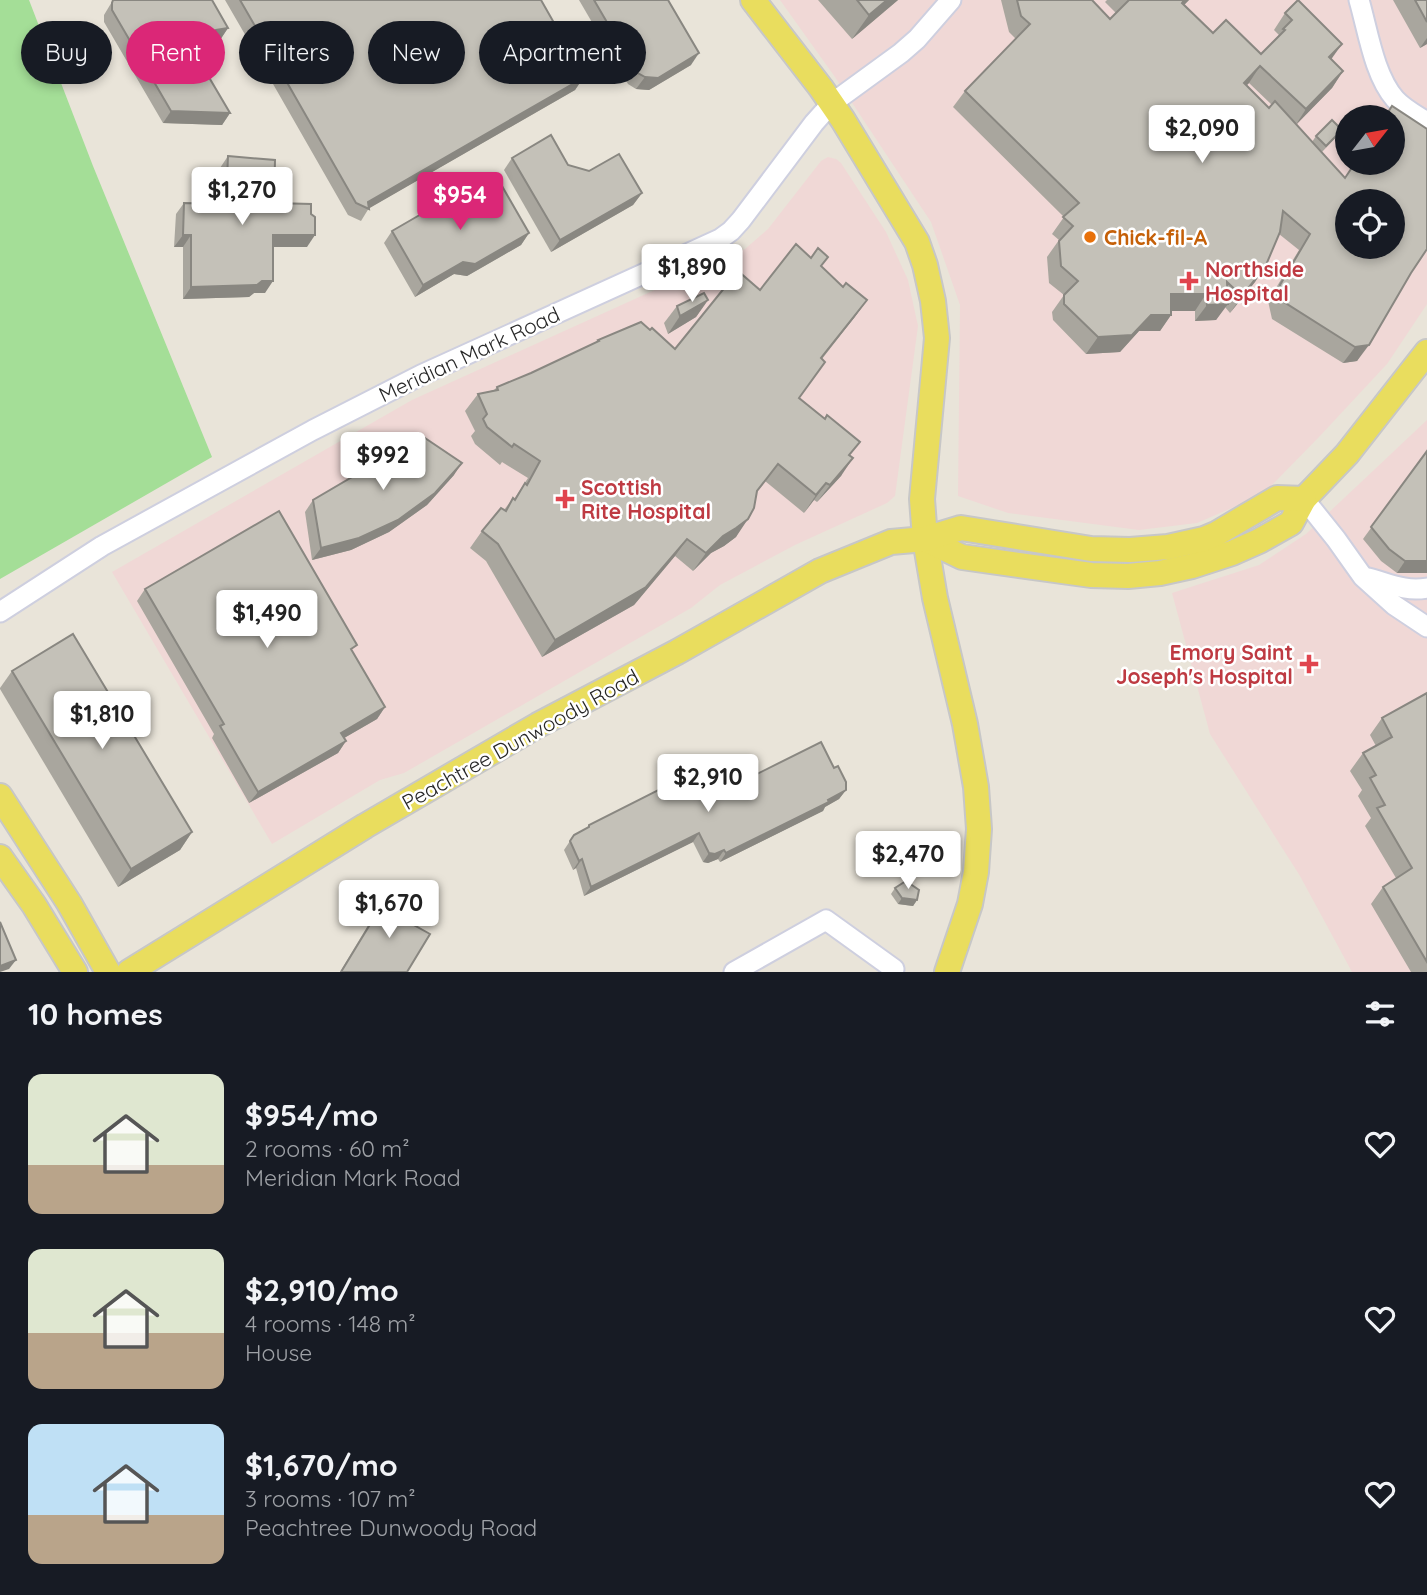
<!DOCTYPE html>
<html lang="en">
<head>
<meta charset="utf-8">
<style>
  :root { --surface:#171b24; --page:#242831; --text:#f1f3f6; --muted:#9ea1a6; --accent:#db2777 }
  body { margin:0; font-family:Quicksand,sans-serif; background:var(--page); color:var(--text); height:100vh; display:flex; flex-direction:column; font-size:26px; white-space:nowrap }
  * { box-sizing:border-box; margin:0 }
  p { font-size:23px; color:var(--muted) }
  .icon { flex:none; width:38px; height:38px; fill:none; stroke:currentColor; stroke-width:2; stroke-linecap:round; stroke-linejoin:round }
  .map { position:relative; height:972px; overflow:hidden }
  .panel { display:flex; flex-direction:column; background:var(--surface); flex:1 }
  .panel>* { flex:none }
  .guide { position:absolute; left:21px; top:21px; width:700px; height:63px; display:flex; gap:14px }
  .needle { width:46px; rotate:59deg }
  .fabs { position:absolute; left:1335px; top:105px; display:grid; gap:14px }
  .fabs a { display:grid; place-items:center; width:70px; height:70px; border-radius:50%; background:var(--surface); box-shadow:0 4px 10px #0003; font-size:35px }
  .price { position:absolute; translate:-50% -60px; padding:0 16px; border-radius:7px; background:#fff; color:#222; font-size:23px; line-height:46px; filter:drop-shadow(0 2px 4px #0008) }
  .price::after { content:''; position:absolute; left:50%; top:42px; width:21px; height:16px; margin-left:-10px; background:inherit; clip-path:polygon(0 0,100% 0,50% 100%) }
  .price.current { background:var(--accent); color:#fff }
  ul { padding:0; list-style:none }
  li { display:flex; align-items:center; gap:21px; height:175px; padding:0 28px }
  li span { display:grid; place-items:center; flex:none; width:196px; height:140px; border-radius:14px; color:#555 }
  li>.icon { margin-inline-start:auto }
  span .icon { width:84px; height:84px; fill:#fffc; stroke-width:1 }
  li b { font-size:30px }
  h2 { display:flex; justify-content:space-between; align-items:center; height:84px; padding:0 28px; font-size:30px }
  .chip { padding:0 24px; border-radius:32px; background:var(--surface); box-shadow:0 4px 10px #0003; font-size:24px; line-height:63px }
  .chip.current { background:var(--accent); color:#fff }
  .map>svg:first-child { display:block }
</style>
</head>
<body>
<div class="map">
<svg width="1427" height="972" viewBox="0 0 1427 972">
  <rect width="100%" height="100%" fill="#e9e4d9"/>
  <!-- medical -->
  <g fill="#f0d8d6" fill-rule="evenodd">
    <path d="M780,0H1427V304L1387,364L1319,437L1272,485L1255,498L1197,523L1139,530L1008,513L958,496L960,305L931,222L835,77ZM1348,117H1393V163H1348ZM1348,201H1393V247H1348Z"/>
    <path d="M828,157L836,159L841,163L886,232L908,280L918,326L895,496L887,503L795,545L720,585L691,608L404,773L380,780L272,844L112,572L412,400L745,249L768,229L821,161Z"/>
    <path d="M1427,420V972H1352L1300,876L1210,734L1172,593L1259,565L1306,534Z"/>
  </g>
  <!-- green -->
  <path fill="#a4de97" d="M0,0H29L93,166L212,457L0,579Z"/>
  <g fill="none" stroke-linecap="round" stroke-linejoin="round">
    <defs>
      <g id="minor">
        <path d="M1359,0C1368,31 1374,75 1395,99C1404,109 1416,115 1427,122"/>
        <path d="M1304,499L1336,539L1363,577L1394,605L1427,627"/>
        <path d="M1368,578C1388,583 1405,592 1427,588"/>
        <path d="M0,612L102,546L313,430L421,375L720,239L731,231L741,220L814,123L831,104L901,53L917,39L951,0"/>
        <path d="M734,972L826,920L894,969"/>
      </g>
      <g id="major">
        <path d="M753,0L821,88L843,120L917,242L925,265L933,301L937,338L922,499L925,539L935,598L965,724L976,787L979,829L976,872L970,904L947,972"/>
        <path d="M925,539L962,557L1091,575L1128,576L1160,573L1192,566L1232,553L1259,541L1291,523L1304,499L1347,454L1427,352"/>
        <path d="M0,796L69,903L108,972"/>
        <path d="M0,857L34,905L75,972"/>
        <path d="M129,972L365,826L538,725L677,652L820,571L891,542L925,539L961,528L1091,549L1130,550L1168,547L1204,539L1216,534L1277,498L1304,499"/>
      </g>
    </defs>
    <!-- minor casing -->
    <use href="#minor" stroke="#cecfdf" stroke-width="23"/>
    <!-- major casing -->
    <use href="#major" stroke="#c7c7c7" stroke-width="28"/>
    <!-- minor -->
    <use href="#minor" stroke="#fff" stroke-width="19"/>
    <!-- major -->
    <use href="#major" stroke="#e9dd5e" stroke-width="24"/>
  </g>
  <!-- wall -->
  <g fill="#a9a69e" fill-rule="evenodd">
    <path d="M113,0L228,28L220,40L208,42L197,48V52L200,62L230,113L222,125L163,123L104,22V15Z"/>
    <path d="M225,0H541L583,78L575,90L369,208L361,221L348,215L261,63V55L254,42L247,38Z"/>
    <path d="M579,0H668L691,65L649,90L636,89L628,84Z"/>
    <path d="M818,0H898L852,39Z"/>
    <path d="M1001,0H1092L1110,19L1116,13L1105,2L1107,0H1189L1184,5L1213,33L1261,54L1279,35L1274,30L1285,13L1343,71L1332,88L1296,124L1312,142L1316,136H1337L1322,152L1345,178L1354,163H1393L1411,273L1357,361L1343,363L1272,319L1268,301L1299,250L1279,234L1255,282L1230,313L1225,307L1216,320L1195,321V311H1171V315L1160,331H1139L1120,352L1086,354L1053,320L1052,312L1064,295L1049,283L1047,257L1059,240L1052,234L1064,217L953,107L965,91L1016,39L1009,32ZM1249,83L1272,105L1269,108L1247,85Z"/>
    <path d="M1393,0H1427V44L1420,48Z"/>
    <path d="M228,156L274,203L307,247H273L265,293H254L249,297L183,299V247H174L176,214L184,203H218L220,168Z"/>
    <path d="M512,158L568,165L642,193L633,205L551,252L504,170Z"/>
    <path d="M392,231L529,233L521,245L467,276L454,274L415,297L384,243Z"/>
    <path d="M811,258L843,287L867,300L854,318L822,359L799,398L824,418L827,415L850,456L841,476L817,502L814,500L804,513L765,481L756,493L736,537L724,546L711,553L693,571L675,556L634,605L542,657L486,561L470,548L482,531L504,510L513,498L514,499L528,478L502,462L500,465L475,444L471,436L475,431L465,411L478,394L494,390L497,387L531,373L596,342L598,340L675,349L760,290Z"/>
    <path d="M708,300L696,317L668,334L664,323L677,306Z"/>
    <path d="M1427,451V573H1397L1381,561L1363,539Z"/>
    <path d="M454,475L427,505L389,532L351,550L312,560L305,512L313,500Z"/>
    <path d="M145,589L352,651L385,707L377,719L344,738L346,741L338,753L249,803L212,738L214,734L137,601Z"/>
    <path d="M12,671L192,832L180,850L118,887L0,689V688Z"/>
    <path d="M1427,693V972H1411L1371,904L1383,887L1396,878L1365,826L1371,818L1358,796L1362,790L1350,771L1363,753L1376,746L1370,735L1382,718Z"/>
    <path d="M691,776L717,794L846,790L839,799L825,807L823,811L720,862L718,859L708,863L703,862L693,842L584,896L576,868L573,870L564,850L574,835L586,829L589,825Z"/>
    <path d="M895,888L917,900L913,906L898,904L891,894Z"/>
    <path d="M391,890L404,907L414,925L407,972H340L379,907Z"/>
  </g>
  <!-- shaded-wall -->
  <g fill="#898781">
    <path d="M887,0H898L852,39L869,15Z"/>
    <path d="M1184,0H1189L1170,19Z"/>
    <path d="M228,28L220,40L208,42L194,50L203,38L216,30Z"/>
    <path d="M1427,38V44L1420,48Z"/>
    <path d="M1342,44L1330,61L1329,57Z"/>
    <path d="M699,53L691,65L649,90L636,89L645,77Z"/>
    <path d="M1260,66L1249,83L1233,99L1244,83Z"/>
    <path d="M1343,71L1332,88L1295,126L1306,109Z"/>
    <path d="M583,78L575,90L368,209V202Z"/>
    <path d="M171,111L230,113L222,125L163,123Z"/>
    <path d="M642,193L633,205L551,252L560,240Z"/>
    <path d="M529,233L521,245L467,276L454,274L415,297L423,285L463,262Z"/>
    <path d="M183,235H191L183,247H174Z"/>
    <path d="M273,235H315L307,247H264Z"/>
    <path d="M1266,265L1255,282L1230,313L1242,296Z"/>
    <path d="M262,281H273L265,293H254L249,297L183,299L191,287Z"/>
    <path d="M1171,294H1206L1195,311H1160Z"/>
    <path d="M708,300L696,317L668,334L680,316Z"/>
    <path d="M867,300L854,318L808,375L821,358Z"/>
    <path d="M1228,304L1216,320L1195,321L1207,305Z"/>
    <path d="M1151,315H1171L1160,331H1139L1120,352L1086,354L1098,337Z"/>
    <path d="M1369,345L1357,361L1343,363L1355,347Z"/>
    <path d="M853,458L841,476L817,502L830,485Z"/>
    <path d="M462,463L454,475L427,505L389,532L351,550L312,560L321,548Z"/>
    <path d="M826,483L814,500L804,513L816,495Z"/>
    <path d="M748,519L736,537L724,546L711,553L693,571L706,553L723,536Z"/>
    <path d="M687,539L675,556L634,605L542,657L555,640Z"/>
    <path d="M1405,561H1427V573H1397Z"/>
    <path d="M385,707L377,719L332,745L341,733Z"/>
    <path d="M346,741L338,753L249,803L258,792Z"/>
    <path d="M846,790L839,799L825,807L823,811L720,862L726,853L828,800Z"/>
    <path d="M192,832L180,850L118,887L131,869Z"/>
    <path d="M699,833L693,842L584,896L591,887Z"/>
    <path d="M724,850L718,859L708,863L703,862L709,853Z"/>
    <path d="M582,859L576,868L573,870L579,861Z"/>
    <path d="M902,898L917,900L913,906L898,904Z"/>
    <path d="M16,960L9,969L0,972V966Z"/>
  </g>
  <!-- building -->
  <g fill="#c4c1b8" stroke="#898781" stroke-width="2" fill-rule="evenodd">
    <path d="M113,0H212L228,28L216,30L203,38L198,45L197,52L200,62L230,113L171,111L112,10V3Z"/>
    <path d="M240,0H541L582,72L583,78L368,202L369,209L356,203L269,51L270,43L262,30L255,26Z"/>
    <path d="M594,0H668L699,53L658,78L645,77L636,72Z"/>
    <path d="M857,0H887L869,15Z"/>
    <path d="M1017,0H1092L1110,19L1129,0H1184L1182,3L1213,33L1226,20L1261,54L1285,30L1283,29L1292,20L1285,13L1298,0L1342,44L1329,57L1343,71L1306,109L1260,66L1244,83L1269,108L1275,101L1345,178L1355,163H1393V117H1385L1392,106L1427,129V249L1411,273L1369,345L1355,347L1284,302L1280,285L1310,234L1283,211L1280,232L1266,265L1242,296L1227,282L1228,304L1207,305L1206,294H1171V315H1151L1132,335L1098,337L1064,304V295L1078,281L1061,266L1059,241L1073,226L1063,217L1079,203L965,91L1030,24L1021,16ZM1348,201H1393V247H1348Z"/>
    <path d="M1415,0H1427V22Z"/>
    <path d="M1332,120L1342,130L1326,146L1316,136Z"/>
    <path d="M551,135L568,165L589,171L619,154L642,193L560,240L512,158Z"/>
    <path d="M228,156L275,160L274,203L311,204V214L315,217V235H273V281H262L257,285L191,287V235H183L184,203L226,204Z"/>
    <path d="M498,179L529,233L475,264L463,262L423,285L392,231L449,198L460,201Z"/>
    <path d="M796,244L811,258L818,248L828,257L821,266L843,287L846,283L867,300L821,358L825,362L799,398L825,419L827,415L860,442L849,455L853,458L830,485L826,483L816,495L778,464L757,491L754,508L748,519L736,528L723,536L706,553L687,539L646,587L555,640L498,544L482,531L501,508L506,511L513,498L515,500L525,483L527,485L540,461L514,444L512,447L487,427L483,419L487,414L478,394L498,390L497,387L531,373L599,341L598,340L641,322L650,330L652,328L675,349L738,271L760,290Z"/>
    <path d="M704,293L708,300L680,316L677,306Z"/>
    <path d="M422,436L462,463L435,493L398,520L359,538L321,548L313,500Z"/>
    <path d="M1427,451V561H1405L1389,549L1371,527Z"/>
    <path d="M279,511L357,645L351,649L385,707L341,733L346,741L258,792L220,726L224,724L145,589Z"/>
    <path d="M73,634L192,832L131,869L12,671Z"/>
    <path d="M1427,693V962L1383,887L1412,868L1377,808L1385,805L1370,778L1376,775L1363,753L1392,737L1382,718Z"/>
    <path d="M821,742L834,768L838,766L846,782V790L828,800L829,802L726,853L724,850L715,854L709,853L699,833L591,887L582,859L579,861L570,841L574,835L589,827V825L690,774L691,776L704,772L708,776L717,794Z"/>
    <path d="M906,881L919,890L917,900L902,898L895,888Z"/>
    <path d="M391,890L408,900L404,907L419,916L414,925L430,934L407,972H341Z"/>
    <path d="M0,922L16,960L0,966Z"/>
  </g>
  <!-- markers -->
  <circle fill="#e8710a" stroke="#fff" stroke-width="2.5" cx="1090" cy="237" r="7"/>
  <g fill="#e0444e" stroke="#fff" stroke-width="2.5">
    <path d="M1185.5 270.5h7v7h7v7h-7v7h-7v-7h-7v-7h7z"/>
    <path d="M561.5 488.5h7v7h7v7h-7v7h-7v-7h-7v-7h7z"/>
    <path d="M1305.5 653.5h7v7h7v7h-7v7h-7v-7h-7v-7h7z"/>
  </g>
  <g text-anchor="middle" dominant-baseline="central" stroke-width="5" stroke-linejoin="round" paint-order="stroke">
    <!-- food labels -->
    <g font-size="21" font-weight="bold" fill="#c56008" stroke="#fff" text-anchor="start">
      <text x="1104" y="237">Chick-fil-A</text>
    </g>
    <!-- health labels -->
    <g font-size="21" font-weight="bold" fill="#be3a42" stroke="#fff" text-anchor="start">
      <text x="1205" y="269">Northside<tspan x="1205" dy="24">Hospital</tspan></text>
      <text x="581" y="487">Scottish<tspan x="581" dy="24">Rite Hospital</tspan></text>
      <text x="1293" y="652" text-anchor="end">Emory Saint<tspan x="1293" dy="24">Joseph's Hospital</tspan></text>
    </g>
    <!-- street labels -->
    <g font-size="21" fill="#272727" stroke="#fff">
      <text transform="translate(469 354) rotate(-25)">Meridian Mark Road</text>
      <text transform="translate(520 739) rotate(-29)">Peachtree Dunwoody Road</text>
    </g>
  </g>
</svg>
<div class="fabs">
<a><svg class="needle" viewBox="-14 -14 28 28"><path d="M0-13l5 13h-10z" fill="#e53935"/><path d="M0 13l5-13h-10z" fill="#9ea1a6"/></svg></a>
<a><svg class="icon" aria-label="locate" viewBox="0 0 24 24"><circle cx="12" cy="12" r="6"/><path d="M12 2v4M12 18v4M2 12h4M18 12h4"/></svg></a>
</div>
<b class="price" style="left:1202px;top:165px">$2,090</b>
<b class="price" style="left:242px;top:227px">$1,270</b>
<b class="price current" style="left:460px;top:232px">$954</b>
<b class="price" style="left:692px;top:304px">$1,890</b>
<b class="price" style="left:383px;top:492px">$992</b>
<b class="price" style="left:267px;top:650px">$1,490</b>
<b class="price" style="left:102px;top:751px">$1,810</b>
<b class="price" style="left:708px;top:814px">$2,910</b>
<b class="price" style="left:908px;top:891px">$2,470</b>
<b class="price" style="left:389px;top:940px">$1,670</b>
<div class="guide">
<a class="chip">Buy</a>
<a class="chip current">Rent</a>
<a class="chip">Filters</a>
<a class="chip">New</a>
<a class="chip">Apartment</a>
</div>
</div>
<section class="panel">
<h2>10 homes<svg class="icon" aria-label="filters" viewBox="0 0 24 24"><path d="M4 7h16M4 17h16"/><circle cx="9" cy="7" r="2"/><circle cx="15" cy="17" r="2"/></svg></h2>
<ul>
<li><span style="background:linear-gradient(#dfe7d0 65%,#b9a48a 0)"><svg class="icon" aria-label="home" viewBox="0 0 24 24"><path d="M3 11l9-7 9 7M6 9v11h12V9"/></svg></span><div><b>$954/mo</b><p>2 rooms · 60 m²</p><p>Meridian Mark Road</p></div><svg class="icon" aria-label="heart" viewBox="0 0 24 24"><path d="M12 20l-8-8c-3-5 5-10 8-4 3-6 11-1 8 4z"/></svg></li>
<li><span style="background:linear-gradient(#dfe7d0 60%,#b9a48a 0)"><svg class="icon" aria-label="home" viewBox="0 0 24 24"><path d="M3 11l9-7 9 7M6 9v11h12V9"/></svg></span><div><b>$2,910/mo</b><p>4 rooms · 148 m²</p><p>House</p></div><svg class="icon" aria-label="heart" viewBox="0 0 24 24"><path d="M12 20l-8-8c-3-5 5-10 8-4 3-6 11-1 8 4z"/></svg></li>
<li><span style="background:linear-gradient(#bfe0f5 65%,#b9a48a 0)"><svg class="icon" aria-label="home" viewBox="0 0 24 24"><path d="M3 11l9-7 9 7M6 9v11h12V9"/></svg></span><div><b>$1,670/mo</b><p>3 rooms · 107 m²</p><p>Peachtree Dunwoody Road</p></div><svg class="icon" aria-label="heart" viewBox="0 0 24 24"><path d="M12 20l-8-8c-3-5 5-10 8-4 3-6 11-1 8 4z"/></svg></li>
</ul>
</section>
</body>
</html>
